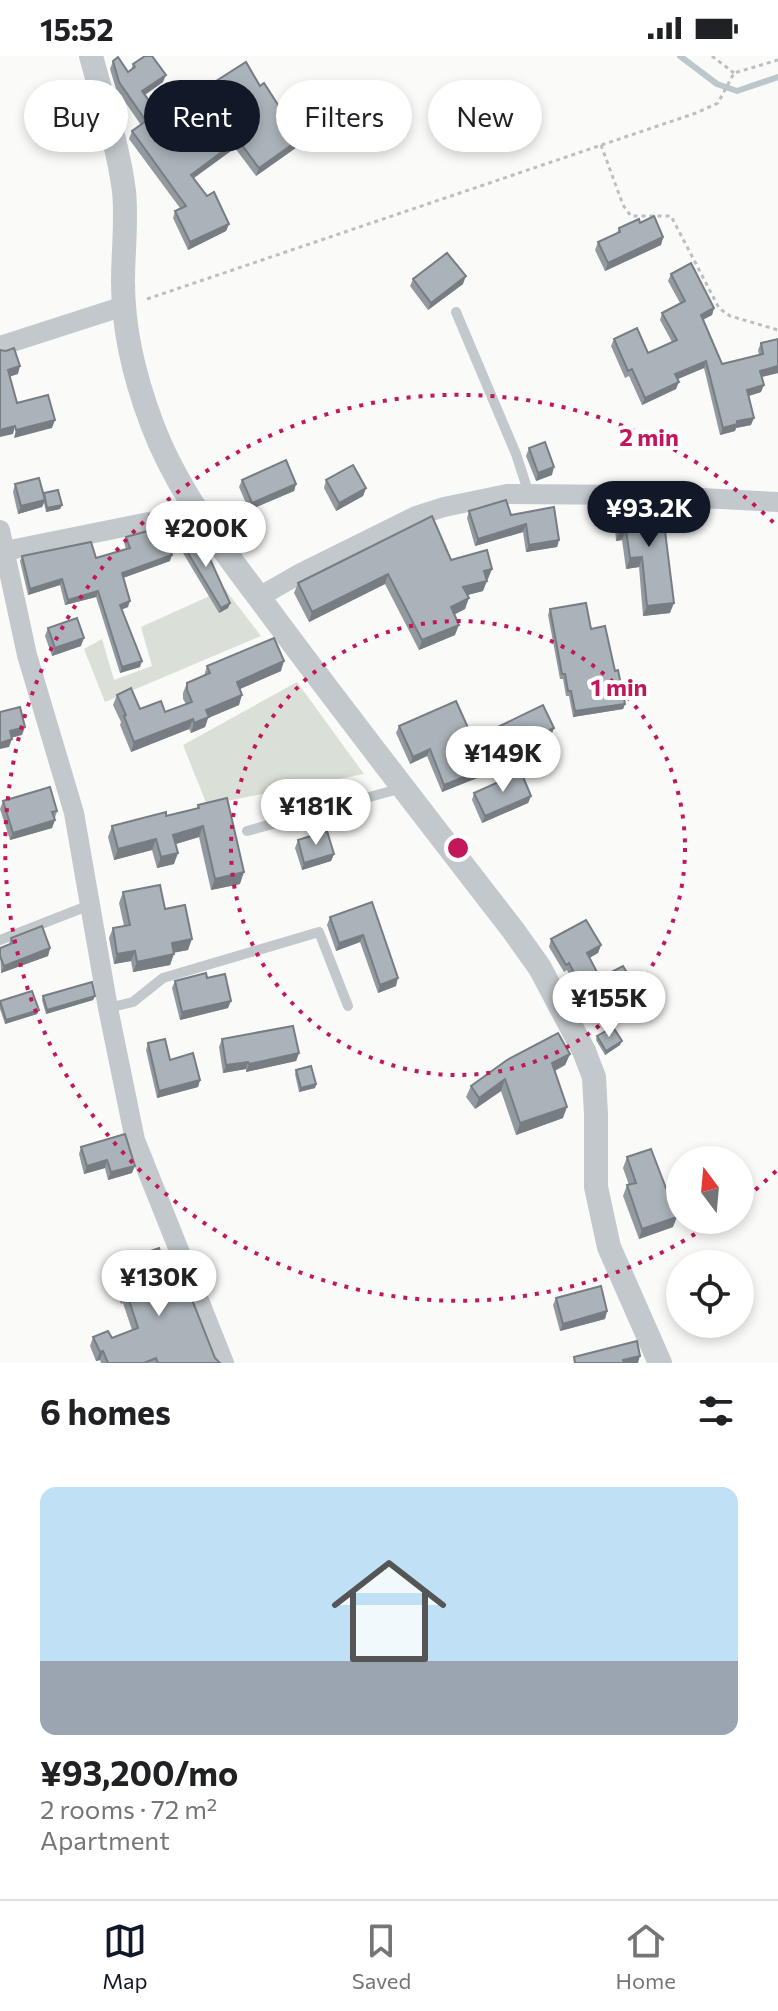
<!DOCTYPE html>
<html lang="en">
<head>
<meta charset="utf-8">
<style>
  :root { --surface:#fff; --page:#f2f2f2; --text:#202124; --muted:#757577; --line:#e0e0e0; --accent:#111827 }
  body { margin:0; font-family:Commissioner,sans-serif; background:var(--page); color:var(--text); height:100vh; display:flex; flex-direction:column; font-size:30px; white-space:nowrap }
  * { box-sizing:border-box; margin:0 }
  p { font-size:26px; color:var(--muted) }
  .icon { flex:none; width:44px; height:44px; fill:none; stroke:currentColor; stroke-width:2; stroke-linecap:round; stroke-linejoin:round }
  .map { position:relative; height:1307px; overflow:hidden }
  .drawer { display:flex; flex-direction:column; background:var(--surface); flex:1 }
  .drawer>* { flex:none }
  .banner { position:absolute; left:24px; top:24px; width:730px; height:72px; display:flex; gap:16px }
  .needle { width:52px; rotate:344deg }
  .controls { position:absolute; left:666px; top:1090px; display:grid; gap:16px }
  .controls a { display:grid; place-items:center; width:88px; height:88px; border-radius:50%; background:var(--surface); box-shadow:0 4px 12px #0003; font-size:40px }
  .price { position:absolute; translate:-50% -68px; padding:0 18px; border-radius:28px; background:#fff; color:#222; font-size:26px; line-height:52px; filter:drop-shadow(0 2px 4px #0008) }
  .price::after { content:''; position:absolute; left:50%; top:48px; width:24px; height:18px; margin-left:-12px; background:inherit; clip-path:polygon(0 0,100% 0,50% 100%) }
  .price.active { background:var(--accent); color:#fff }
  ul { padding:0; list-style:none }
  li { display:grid; align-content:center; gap:16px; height:424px; padding:0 40px }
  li+li { border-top:2px solid var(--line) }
  li span { display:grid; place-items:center; height:248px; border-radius:16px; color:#555 }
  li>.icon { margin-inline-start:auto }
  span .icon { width:144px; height:144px; fill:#fffc; stroke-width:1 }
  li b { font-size:34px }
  h2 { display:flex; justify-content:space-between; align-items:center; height:96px; padding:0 40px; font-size:34px }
  .pill { padding:0 28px; border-radius:36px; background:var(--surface); box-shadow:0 4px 12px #0003; font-size:28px; line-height:72px }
  .pill.active { background:var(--accent); color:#fff }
  .status { display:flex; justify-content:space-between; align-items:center; height:56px; padding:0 40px; background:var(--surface); direction:ltr }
  .status svg { height:22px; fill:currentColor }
  .menu { display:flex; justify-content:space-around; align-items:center; height:112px; border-top:2px solid var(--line); background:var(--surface); font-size:22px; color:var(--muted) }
  .menu a { display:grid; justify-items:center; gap:4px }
  .menu .active { color:var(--accent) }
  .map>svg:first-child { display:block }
</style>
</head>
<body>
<div class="status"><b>15:52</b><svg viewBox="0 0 49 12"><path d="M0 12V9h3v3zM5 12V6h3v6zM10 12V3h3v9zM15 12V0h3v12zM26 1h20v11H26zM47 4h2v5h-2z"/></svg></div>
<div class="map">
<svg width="778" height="1307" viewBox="0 0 778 1307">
  <rect width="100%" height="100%" fill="#fafaf8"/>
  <!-- green -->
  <g fill="#dadfd7">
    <path d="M225,533L261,580L105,646L84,593L102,583L114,624L152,610L141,571Z"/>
    <path d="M297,626L364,718L207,749L183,689Z"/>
  </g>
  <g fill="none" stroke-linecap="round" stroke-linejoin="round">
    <!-- stream -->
    <path stroke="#bbc7cb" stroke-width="6" d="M680,0L717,28L737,35L778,21"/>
    <!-- path -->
    <g stroke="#bbbfc2" stroke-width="3" stroke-dasharray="4 4" stroke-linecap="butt">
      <path d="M712,0L734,17"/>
      <path d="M601,89L623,149L631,160H671L719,252L730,260L778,274"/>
      <path d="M147,243L696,57L718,47L734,17L778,4"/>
    </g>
    <!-- service -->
    <g stroke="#c3c8cc" stroke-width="10">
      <path d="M456,256L516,398L529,438"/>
      <path d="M247,775L402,732"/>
      <path d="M0,884L90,849"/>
      <path d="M108,952L133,946L163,922L319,876L348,950"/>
    </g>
    <!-- minor -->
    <g stroke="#c3c8cc" stroke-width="20">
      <path d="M0,290L124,250"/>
      <path d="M0,474L27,599L74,757L108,952L135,1084L224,1307"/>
      <path d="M5,495L174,461L195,452"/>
      <path d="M259,541L301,517L416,460L444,451L507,438L644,439L778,446"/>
    </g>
    <!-- tertiary -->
    <path stroke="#c3c8cc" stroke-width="24" d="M91,0C103,45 118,89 124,135C127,165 123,196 123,226C123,274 135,323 152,368C180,443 234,507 281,571C357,673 435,773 513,874L540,912L584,995L594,1021L596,1058V1131L609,1191L660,1307"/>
  </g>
  <!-- wall -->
  <g fill="#929a9f">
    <path d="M113,5L128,16L131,14L133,8L163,26L145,39L175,80L200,69L224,54L211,34L213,27L297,91L256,120L235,92L194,122L229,168L226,175L188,194L173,162L175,155L180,152L129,83L132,75L141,69L116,33L110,13Z"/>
    <path d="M619,172L663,181L661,189L605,215L595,194L598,186L617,177Z"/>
    <path d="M671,218L714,252L712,259L703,264L722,308L759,299L758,294L761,287L778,317L762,321L761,336L749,340L751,369L736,372L735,375L720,379L704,312L678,323L676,333L642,349L629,320L625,322L611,290L614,283L648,297L672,286L660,264L662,257L680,247L668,225Z"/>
    <path d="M413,223L463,228L428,254L410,230Z"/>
    <path d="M529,392L552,419L536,425L526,400Z"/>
    <path d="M242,424L296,428L294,435L249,454L239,431Z"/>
    <path d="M326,424L366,432L363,440L336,455L324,432Z"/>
    <path d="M15,428L43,438L62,449L60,453L46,456L44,447L42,451L18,458L13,436Z"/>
    <path d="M623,447L648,454L670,557L643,560L639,511L626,513L622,484L616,485L615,470L619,459Z"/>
    <path d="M469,455L511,459L559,484L557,491L526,496L523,476L475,490L467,462Z"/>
    <path d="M126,481L170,505L123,522L128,551L121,554L140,611L120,617L96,541L65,549L60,529L28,539L20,505L22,500L96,502L126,493L124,486Z"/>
    <path d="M182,487L209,503L230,547L228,552L219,557L180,492Z"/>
    <path d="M451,504L488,523L486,524L483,535L467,539L465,553L454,558L455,579L419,594L385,528L309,566L294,537L298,527Z"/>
    <path d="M550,553L591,573L615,615L625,648L623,653L573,661L569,640H566L563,623H560L548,559Z"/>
    <path d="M48,572L81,590L52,600L45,580Z"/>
    <path d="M207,610L281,615L240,633L239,649L208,662L205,671L191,677L189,673L131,696L120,669L121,666L113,649L117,639L140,653L165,656L186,648L183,643V637L187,627L204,620Z"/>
    <path d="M399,670L473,683L551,680L510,699L508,693L476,707L477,722L442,736L427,700L410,708L396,677Z"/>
    <path d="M474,737L531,740L528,747L482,767L472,744Z"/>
    <path d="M3,745L57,755L52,772L10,784L0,753Z"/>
    <path d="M198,749L240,828L211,834L199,781L176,788L174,808L157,812L152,794L114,804L108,781L112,770L166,760L197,752Z"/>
    <path d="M298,784L334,798L331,805L302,814L295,792Z"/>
    <path d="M123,836L165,853L188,894L174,896L170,909L133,916L131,905L114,908L109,882L113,872L124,870L119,847Z"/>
    <path d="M372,846L396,930L378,937L360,886L336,895L327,869L330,861Z"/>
    <path d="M11,882L50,892L48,900L1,917L0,892L9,888Z"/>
    <path d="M551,883L601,889L598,897L589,902L600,922L638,935L635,943L593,966L567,914L564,916L549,891Z"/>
    <path d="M207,922L228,952L180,964L172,932L175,925Z"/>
    <path d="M43,940H95L93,944L46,958L42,944Z"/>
    <path d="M0,945L39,954L37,958L5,968L0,953Z"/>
    <path d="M597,980L620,989L605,999L596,984Z"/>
    <path d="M222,983L299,997L296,1005L246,1016V1013L223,1017L219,991Z"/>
    <path d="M148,987L200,1024L198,1031L157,1042L146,994Z"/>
    <path d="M570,998L565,1009L555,1015L563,1062L516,1079L501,1035L475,1053L466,1041L471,1030Z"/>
    <path d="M296,1014L316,1028L315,1032L299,1036L295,1018Z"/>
    <path d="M81,1091L132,1117L108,1124L105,1112L84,1118L79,1098Z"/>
    <path d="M627,1101L673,1171L639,1183L623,1140L627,1129H629L623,1112Z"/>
    <path d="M136,1200L164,1207L215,1302L220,1307H101L100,1304L96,1305L90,1290L93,1281L112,1282L132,1274L123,1247L121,1248L116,1232L119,1222L135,1217L132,1209Z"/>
    <path d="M556,1242L607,1255L605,1263L560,1275L553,1249Z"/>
  </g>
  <!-- shaded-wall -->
  <g fill="#777d82">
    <path d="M166,19L163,26L140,42L142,35Z"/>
    <path d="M300,83L297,91L256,120L259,112Z"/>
    <path d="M238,84L235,92L188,126L191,119Z"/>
    <path d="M229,168L226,175L188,194L190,186Z"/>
    <path d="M663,181L661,189L605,215L608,207Z"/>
    <path d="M466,220L463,228L428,254L431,247Z"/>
    <path d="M714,252L712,259L698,266L701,259Z"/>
    <path d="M706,305L704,312L673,325L675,318Z"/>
    <path d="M20,310L18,318L6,322L8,314Z"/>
    <path d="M778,310V317L757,322L760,315Z"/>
    <path d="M679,326L676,333L642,349L645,342Z"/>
    <path d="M764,329L761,336L745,341L747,334Z"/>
    <path d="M754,362L751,369L736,372L735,375L720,379L723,372L737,365Z"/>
    <path d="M55,364L52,372L14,382L16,374Z"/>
    <path d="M15,370L13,378L0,381V374Z"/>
    <path d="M554,411L552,419L536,425L538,417Z"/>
    <path d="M296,428L294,435L249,454L252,447Z"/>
    <path d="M366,432L363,440L336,455L339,447Z"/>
    <path d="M45,444L42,451L18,458L21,450Z"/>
    <path d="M62,449L60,453L46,456L47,452Z"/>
    <path d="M526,468L523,476L475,490L478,483Z"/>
    <path d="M626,474L622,484L616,485L620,475Z"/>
    <path d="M559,484L557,491L526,496L529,489Z"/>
    <path d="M172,499L170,505L120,523L122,517Z"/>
    <path d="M642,501L639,511L626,513L630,502Z"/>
    <path d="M492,513L488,523L480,525L484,515Z"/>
    <path d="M388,518L385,528L309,566L312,556Z"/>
    <path d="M62,523L60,529L28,539L30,533Z"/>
    <path d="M487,525L483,535L460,541L463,531Z"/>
    <path d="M98,535L96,541L65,549L68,544Z"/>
    <path d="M469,542L465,553L448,562L451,551Z"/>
    <path d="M130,545L128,551L117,555L120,549Z"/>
    <path d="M230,547L228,552L219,557L221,552Z"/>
    <path d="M674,547L670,557L643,560L647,550Z"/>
    <path d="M459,569L455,579L419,594L422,584Z"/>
    <path d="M84,582L81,590L52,600L55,592Z"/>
    <path d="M142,605L140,611L120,617L122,611Z"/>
    <path d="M284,605L281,615L233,636L237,626Z"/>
    <path d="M242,639L239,649L208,662L205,671L191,677L194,667L206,654Z"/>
    <path d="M625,648L623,653L573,661L575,655Z"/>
    <path d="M193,663L189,673L131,696L134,686Z"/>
    <path d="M25,671L22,679L7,683L10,675Z"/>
    <path d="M554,672L551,680L510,699L513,691Z"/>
    <path d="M12,683L9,691L0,693V687Z"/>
    <path d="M510,686L508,693L472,709L474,702Z"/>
    <path d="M430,693L427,700L410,708L413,701Z"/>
    <path d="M479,715L477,722L442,736L444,729Z"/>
    <path d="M531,740L528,747L482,767L485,760Z"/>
    <path d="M55,764L52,772L10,784L13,777Z"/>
    <path d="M203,770L199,781L169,790L173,779Z"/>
    <path d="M156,783L152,794L114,804L118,793Z"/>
    <path d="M178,797L174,808L157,812L161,801Z"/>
    <path d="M334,798L331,805L302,814L304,807Z"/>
    <path d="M244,816L240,828L211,834L215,823Z"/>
    <path d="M363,879L360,886L336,895L339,887Z"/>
    <path d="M192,883L188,894L168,898L172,887Z"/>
    <path d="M601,889L598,897L584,905L587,897Z"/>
    <path d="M50,892L48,900L1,917L4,910Z"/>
    <path d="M135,895L131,905L114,908L117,898Z"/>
    <path d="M174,898L170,909L133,916L137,906Z"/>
    <path d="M398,922L396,930L378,937L380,929Z"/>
    <path d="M638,935L635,943L593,966L596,959Z"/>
    <path d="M95,940L93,944L46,958L47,954Z"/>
    <path d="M231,945L228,952L180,964L182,956Z"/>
    <path d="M39,954L37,958L5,968L6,964Z"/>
    <path d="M622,985L620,989L605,999L606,995Z"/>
    <path d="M299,997L296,1005L246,1016L249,1008Z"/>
    <path d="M570,998L565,1009L548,1018L552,1007Z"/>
    <path d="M248,1006L246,1013L223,1017L226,1009Z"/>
    <path d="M505,1023L501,1035L475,1053L479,1042Z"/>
    <path d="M200,1024L198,1031L157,1042L159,1035Z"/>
    <path d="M316,1028L315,1032L299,1036L301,1032Z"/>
    <path d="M567,1051L563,1062L516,1079L520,1067Z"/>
    <path d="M107,1104L105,1112L84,1118L87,1110Z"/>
    <path d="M135,1110L132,1117L108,1124L111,1116Z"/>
    <path d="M677,1161L673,1171L639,1183L642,1173Z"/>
    <path d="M607,1255L605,1263L560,1275L563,1268Z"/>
    <path d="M103,1295L100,1304L96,1305L100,1296Z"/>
    <path d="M640,1300L638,1307H622L623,1304Z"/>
  </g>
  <!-- building -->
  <g fill="#aab3b9" stroke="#777d82" stroke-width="2">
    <path d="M145,0H152L166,19L142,35L175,80L197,65L200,69L229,50L213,27L246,6L260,30L264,27L300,83L259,112L238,84L191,119L207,140L214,136L229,168L190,186L175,155L186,150L132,75L146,65L119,26L113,5L118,1L128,16L135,11L133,8Z"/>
    <path d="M654,160L663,181L608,207L598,186L620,176L619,172L639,163L640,167Z"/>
    <path d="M447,197L466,220L431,247L413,223Z"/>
    <path d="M691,207L714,252L701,259L722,308L763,298L761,287L778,283V310L760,315L764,329L747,334L754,362L737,365V368L723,372L706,305L675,318L679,326L645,342L632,313L628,315L614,283L637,272L648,297L677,284L662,257L685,245L671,218Z"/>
    <path d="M14,292L20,310L8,314L17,347L48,339L55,364L16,374L15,370L0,374V294L6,295Z"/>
    <path d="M545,386L554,411L538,417L529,392Z"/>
    <path d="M286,404L296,428L252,447L242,424Z"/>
    <path d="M353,409L366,432L339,447L326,424Z"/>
    <path d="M39,422L45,444L21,450L15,428Z"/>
    <path d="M58,434L62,449L47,452L44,437Z"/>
    <path d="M506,444L511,459L554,451L559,484L529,489L526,468L478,483L469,455Z"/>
    <path d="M647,444L648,454L662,451L674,547L647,550L642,501L630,502L626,474L620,475L618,460L624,459L623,447Z"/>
    <path d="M432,460L451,504L487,494L492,513L484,515L487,525L463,531L469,542L451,551L459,569L422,584L388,518L312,556L298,527Z"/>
    <path d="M162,471L172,499L122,517L130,545L120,549L142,605L122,611L98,535L68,544L62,523L30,533L22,500L91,486L96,502L130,492L126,481Z"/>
    <path d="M197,478L210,500L209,501L230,547L221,552L182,487Z"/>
    <path d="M586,547L591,573L605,570L615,615L618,614L625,648L575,655L571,635H568L565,618H562L550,553Z"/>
    <path d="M77,562L84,582L55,592L48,572Z"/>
    <path d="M274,582L284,605L237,626L242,639L206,654L209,661L194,667L193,663L134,686L124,660L126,659L117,639L131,632L140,653L161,645L165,656L192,646L187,634V627L210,617L207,610Z"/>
    <path d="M456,645L473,683L543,649L554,672L513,691L510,686L474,702L479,715L444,729L430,693L413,701L399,670Z"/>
    <path d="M20,651L25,671L10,675L12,683L0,687V656Z"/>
    <path d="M521,716L531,740L485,760L474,737Z"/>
    <path d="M50,731L57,755L52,756L55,764L13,777L3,745Z"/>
    <path d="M227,742L244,816L215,823L203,770L173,779L178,797L161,801L156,783L118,793L112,770L166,756V760L199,752L198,749Z"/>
    <path d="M327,775L334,798L304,807L298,784Z"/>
    <path d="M160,829L165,853L185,849L192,883L172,887L174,898L137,906L135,895L117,898L113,872L130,869L123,836Z"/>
    <path d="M372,846L398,922L380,929L363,879L339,887L330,861Z"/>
    <path d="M586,864L601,889L587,897L600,922L623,910L638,935L596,959L569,907L566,909L551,883Z"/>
    <path d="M42,870L50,892L4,910L0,900V892L13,887L11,882Z"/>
    <path d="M206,917L207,922L225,918L231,945L182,956L175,925Z"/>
    <path d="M92,926L95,940L47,954L43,940Z"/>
    <path d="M32,935L39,954L6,964L0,945Z"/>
    <path d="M293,970L299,997L249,1008L248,1006L226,1009L222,983Z"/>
    <path d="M613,971L622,985L606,995L597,980Z"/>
    <path d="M558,977L570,998L552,1007L567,1051L520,1067L505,1023L479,1042L471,1030L507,1004Z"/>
    <path d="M165,983L170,1004L193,997L200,1024L159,1035L148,987Z"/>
    <path d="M311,1010L316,1028L301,1032L296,1014Z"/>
    <path d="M125,1078L135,1110L111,1116L107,1104L87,1110L81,1091Z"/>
    <path d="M651,1093L677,1161L642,1173L627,1129L636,1127L627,1101Z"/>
    <path d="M159,1192L164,1207L176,1203L215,1302L220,1307H158L156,1302L144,1307H108L103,1295L100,1296L93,1281L108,1275L112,1282L138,1272L127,1238L124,1239L119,1222L141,1215L136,1200Z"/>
    <path d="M601,1230L607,1255L563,1268L556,1242Z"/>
    <path d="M637,1285L640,1300L623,1304L624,1307H575L574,1301Z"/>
  </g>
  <!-- distance rings -->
  <g fill="none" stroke="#c2185b" stroke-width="4" stroke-dasharray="4 8">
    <circle cx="458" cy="792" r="227"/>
    <path d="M776 1115A453 453 0 0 1 743 1144M715 1165A453 453 0 1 1 776 469"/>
  </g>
  <circle cx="458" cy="792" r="12" fill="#c2185b" stroke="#fff" stroke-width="4"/>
  <g font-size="24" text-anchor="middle" font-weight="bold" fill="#c2185b" stroke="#fff" stroke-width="8" stroke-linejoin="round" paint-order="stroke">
    <text x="649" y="390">2 min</text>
    <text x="619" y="640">1 min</text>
  </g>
</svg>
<div class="controls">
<a><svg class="needle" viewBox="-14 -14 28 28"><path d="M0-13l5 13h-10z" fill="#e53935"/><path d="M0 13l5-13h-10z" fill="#757577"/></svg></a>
<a><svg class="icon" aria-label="locate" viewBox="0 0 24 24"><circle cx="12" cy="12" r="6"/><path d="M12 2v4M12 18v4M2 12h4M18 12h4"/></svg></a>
</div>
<b class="price active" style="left:649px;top:493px">¥93.2K</b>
<b class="price" style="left:206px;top:513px">¥200K</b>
<b class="price" style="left:503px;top:738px">¥149K</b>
<b class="price" style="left:316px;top:791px">¥181K</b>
<b class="price" style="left:609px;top:983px">¥155K</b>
<b class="price" style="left:159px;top:1262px">¥130K</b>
<div class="banner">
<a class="pill">Buy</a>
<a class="pill active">Rent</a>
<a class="pill">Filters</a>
<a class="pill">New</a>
</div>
</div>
<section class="drawer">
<h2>6 homes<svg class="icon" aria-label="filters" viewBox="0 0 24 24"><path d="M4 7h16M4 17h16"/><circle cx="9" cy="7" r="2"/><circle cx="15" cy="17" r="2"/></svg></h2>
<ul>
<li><span style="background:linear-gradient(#bfe0f5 70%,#9aa5b1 0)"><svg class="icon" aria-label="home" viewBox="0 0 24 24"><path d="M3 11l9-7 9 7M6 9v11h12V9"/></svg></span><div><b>¥93,200/mo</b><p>2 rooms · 72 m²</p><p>Apartment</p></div></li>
</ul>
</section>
<nav class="menu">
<a class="active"><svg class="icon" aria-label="map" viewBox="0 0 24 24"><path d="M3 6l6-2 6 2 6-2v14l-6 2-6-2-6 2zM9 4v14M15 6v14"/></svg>Map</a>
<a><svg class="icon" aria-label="saved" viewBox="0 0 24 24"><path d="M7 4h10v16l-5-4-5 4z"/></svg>Saved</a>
<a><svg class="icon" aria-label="home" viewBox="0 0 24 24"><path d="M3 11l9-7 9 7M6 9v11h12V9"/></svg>Home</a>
</nav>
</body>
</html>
